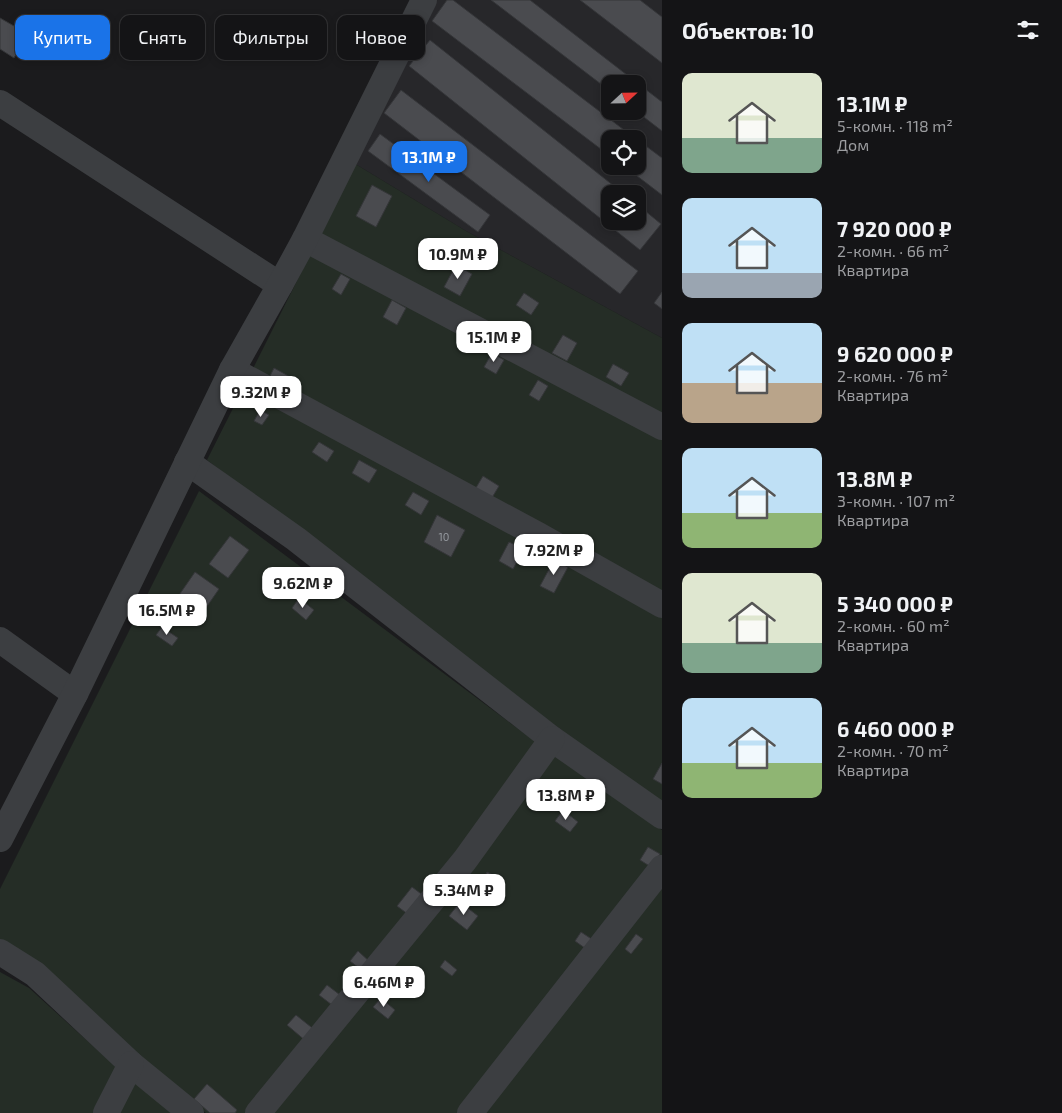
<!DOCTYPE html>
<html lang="ru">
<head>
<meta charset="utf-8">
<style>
  :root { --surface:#141416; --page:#1d1d1f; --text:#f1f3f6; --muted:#9d9ea1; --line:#333335; --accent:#1a73e8 }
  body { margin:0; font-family:"Exo 2",sans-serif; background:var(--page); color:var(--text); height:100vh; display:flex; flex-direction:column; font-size:19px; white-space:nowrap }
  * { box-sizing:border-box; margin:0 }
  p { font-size:16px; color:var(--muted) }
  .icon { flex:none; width:28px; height:28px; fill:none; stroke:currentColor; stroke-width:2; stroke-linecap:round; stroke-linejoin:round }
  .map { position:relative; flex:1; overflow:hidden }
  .side { display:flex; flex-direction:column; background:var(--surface); width:400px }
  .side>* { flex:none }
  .hud { position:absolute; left:15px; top:15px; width:475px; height:45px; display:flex; gap:10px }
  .needle { width:32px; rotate:68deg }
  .controls { position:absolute; left:601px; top:75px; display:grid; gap:10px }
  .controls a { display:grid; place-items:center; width:45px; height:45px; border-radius:10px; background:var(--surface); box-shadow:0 2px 8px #0003,0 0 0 1px var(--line); font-size:25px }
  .price { position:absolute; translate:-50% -42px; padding:0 11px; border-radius:10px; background:#fff; color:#222; font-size:16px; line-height:32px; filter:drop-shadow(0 1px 2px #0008) }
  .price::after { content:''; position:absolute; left:50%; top:30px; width:15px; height:11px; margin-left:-8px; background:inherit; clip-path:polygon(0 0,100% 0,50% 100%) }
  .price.on { background:var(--accent); color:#fff }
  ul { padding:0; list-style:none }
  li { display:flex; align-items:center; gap:15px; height:125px; padding:0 20px }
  li span { display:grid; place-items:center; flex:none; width:140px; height:100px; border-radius:10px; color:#555 }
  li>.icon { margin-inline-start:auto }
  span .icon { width:60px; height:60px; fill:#fffc; stroke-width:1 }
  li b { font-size:21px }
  h2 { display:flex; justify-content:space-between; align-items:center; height:60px; padding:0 20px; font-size:21px }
  .pill { padding:0 18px; border-radius:10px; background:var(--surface); box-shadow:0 2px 8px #0003,0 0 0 1px var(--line); font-size:18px; line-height:45px }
  .pill.on { background:var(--accent); color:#fff }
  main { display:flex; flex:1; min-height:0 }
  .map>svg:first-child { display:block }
</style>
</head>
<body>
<main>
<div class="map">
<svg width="662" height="1113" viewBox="0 0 662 1113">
  <rect width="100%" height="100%" fill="#1b1b1d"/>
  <!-- built -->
  <path fill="#27272a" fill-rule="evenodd" d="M437,0H662V338L466,231L352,162ZM610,84H638V111H610ZM610,139H638V166H610ZM610,194H638V221H610Z"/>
  <!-- green -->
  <g fill="#252d26">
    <path d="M352,162L466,231L662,338V422L315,237Z"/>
    <path d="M313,249L662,437V807L207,460Z"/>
    <path d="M199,491L536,742L662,830V1113H206L130,1049L39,963L0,939V889Z"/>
    <path d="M0,972L29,988L114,1065L173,1113H0Z"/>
  </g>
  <!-- building -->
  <g fill="#4a4b4f" stroke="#353639">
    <path d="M447,0H453L636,139H610V156L432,21Z"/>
    <path d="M491,0H530L662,102V131L636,111H638V84H610V91Z"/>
    <path d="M580,0H640L662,17V63Z"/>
    <path d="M0,18L28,34L14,58L0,49Z"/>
    <path d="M430,40L624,194H610V221H638V205L661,224L640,250L409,66Z"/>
    <path d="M401,90L638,271L620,294L384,113Z"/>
    <path d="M380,134L490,215L478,232L368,151Z"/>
    <path d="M638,140L662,158V195L624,166H638Z"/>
    <path d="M372,185L392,196L376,227L356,216Z"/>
    <path d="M456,265L472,274L460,296L444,287Z"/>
    <path d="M341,274L350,279L341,295L332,289Z"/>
    <path d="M662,292V309L654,303Z"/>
    <path d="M524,293L539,303L531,315L516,305Z"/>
    <path d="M392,300L406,308L397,325L383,317Z"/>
    <path d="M563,335L577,343L567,361L552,353Z"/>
    <path d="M492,353L504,360L496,374L484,367Z"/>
    <path d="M613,364L629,373L621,386L606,377Z"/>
    <path d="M274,368L292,378L287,386L270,376Z"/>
    <path d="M538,380L548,386L539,401L529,395Z"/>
    <path d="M260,410L269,415L262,425L254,421Z"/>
    <path d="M319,442L334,451L327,462L312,452Z"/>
    <path d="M359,460L377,470L369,483L352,473Z"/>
    <path d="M483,476L499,486L490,501L474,491Z"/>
    <path d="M413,492L429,501L421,515L405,505Z"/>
    <path d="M437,515L465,530L451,557L424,542Z"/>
    <path d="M230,536L249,550L228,578L209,564Z"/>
    <path d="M509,542L524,549L513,569L499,561Z"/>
    <path d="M554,560L568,567L554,593L540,586Z"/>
    <path d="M195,572L219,589L201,615L177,598Z"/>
    <path d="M299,598L314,610L306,620L292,608Z"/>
    <path d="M162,627L178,638L172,646L156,635Z"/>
    <path d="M662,763V784L653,779Z"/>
    <path d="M563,810L578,822L570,832L555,821Z"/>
    <path d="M648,847L660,854L651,867L640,860Z"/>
    <path d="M487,872L503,880L499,889L482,881Z"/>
    <path d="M412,887L428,899L413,918L397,906Z"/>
    <path d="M460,902L478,916L467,930L449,916Z"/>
    <path d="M581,932L596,942L589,951L575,941Z"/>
    <path d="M636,934L643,939L631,954L625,949Z"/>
    <path d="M358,951L371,963L364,972L350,961Z"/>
    <path d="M445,960L457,970L452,976L440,967Z"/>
    <path d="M327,985L344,998L336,1008L319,995Z"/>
    <path d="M381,998L395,1010L388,1019L373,1007Z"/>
    <path d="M296,1015L316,1031L307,1042L287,1025Z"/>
    <path d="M207,1084L237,1110L235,1113H210L194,1099Z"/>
  </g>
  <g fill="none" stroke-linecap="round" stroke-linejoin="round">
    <!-- minor -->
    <g stroke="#3c3e41" stroke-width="26">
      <path d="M0,103L280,285"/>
      <path d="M305,239L662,427"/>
      <path d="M232,370L538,535L662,605"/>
      <path d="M187,462L296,539L552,739L662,816"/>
      <path d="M0,640L75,694"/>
      <path d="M0,839L75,694L232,370L280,285L305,239L424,0"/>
      <path d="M0,952L35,974L131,1064L191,1113"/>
      <path d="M106,1113L131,1064"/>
      <path d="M258,1113L465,860L552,739"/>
      <path d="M470,1113L662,868"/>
    </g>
  </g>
  <g text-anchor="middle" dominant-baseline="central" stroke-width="5" stroke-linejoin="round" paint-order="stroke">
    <!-- number labels -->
    <g font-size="11" fill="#969aa0">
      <text x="444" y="536">10</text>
    </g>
  </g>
</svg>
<div class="controls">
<a><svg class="needle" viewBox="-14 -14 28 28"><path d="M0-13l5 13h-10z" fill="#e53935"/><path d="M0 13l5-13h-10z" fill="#9d9ea1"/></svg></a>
<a><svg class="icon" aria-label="locate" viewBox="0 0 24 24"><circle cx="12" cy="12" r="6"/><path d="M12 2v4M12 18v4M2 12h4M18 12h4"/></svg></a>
<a><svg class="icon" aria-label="layers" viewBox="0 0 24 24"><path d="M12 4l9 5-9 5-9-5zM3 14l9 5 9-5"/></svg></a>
</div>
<b class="price on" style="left:429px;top:183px">13.1M ₽</b>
<b class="price" style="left:458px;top:280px">10.9M ₽</b>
<b class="price" style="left:494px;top:363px">15.1M ₽</b>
<b class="price" style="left:261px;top:418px">9.32M ₽</b>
<b class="price" style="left:554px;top:576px">7.92M ₽</b>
<b class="price" style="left:303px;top:609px">9.62M ₽</b>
<b class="price" style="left:167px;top:636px">16.5M ₽</b>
<b class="price" style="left:566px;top:821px">13.8M ₽</b>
<b class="price" style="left:464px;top:916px">5.34M ₽</b>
<b class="price" style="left:384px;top:1008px">6.46M ₽</b>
<div class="hud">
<a class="pill on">Купить</a>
<a class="pill">Снять</a>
<a class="pill">Фильтры</a>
<a class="pill">Новое</a>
</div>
</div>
<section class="side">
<h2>Объектов: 10<svg class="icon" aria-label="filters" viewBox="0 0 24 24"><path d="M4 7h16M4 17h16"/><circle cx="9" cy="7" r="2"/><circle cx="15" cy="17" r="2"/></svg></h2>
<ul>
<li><span style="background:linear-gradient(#dfe7d0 65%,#7fa58c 0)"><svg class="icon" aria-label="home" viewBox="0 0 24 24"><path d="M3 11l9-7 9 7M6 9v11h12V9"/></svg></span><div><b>13.1M ₽</b><p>5-комн. · 118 m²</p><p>Дом</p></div></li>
<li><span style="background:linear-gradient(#bfe0f5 75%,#9aa5b1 0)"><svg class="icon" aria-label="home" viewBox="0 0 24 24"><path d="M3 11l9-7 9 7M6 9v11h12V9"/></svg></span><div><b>7 920 000 ₽</b><p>2-комн. · 66 m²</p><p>Квартира</p></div></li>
<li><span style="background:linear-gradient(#bfe0f5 60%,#b9a48a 0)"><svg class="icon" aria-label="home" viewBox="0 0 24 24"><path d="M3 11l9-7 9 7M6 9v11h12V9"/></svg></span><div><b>9 620 000 ₽</b><p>2-комн. · 76 m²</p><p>Квартира</p></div></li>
<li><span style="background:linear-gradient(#bfe0f5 65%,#8fb573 0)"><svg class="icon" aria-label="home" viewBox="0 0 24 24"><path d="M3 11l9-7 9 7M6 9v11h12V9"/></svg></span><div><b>13.8M ₽</b><p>3-комн. · 107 m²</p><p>Квартира</p></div></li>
<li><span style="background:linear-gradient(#dfe7d0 70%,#7fa58c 0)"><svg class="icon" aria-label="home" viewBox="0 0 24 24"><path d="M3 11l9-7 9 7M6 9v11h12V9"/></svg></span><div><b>5 340 000 ₽</b><p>2-комн. · 60 m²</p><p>Квартира</p></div></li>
<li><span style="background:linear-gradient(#bfe0f5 65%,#8fb573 0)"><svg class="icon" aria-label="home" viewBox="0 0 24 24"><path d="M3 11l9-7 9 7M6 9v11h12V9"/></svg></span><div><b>6 460 000 ₽</b><p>2-комн. · 70 m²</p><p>Квартира</p></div></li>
</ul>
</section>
</main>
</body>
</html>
